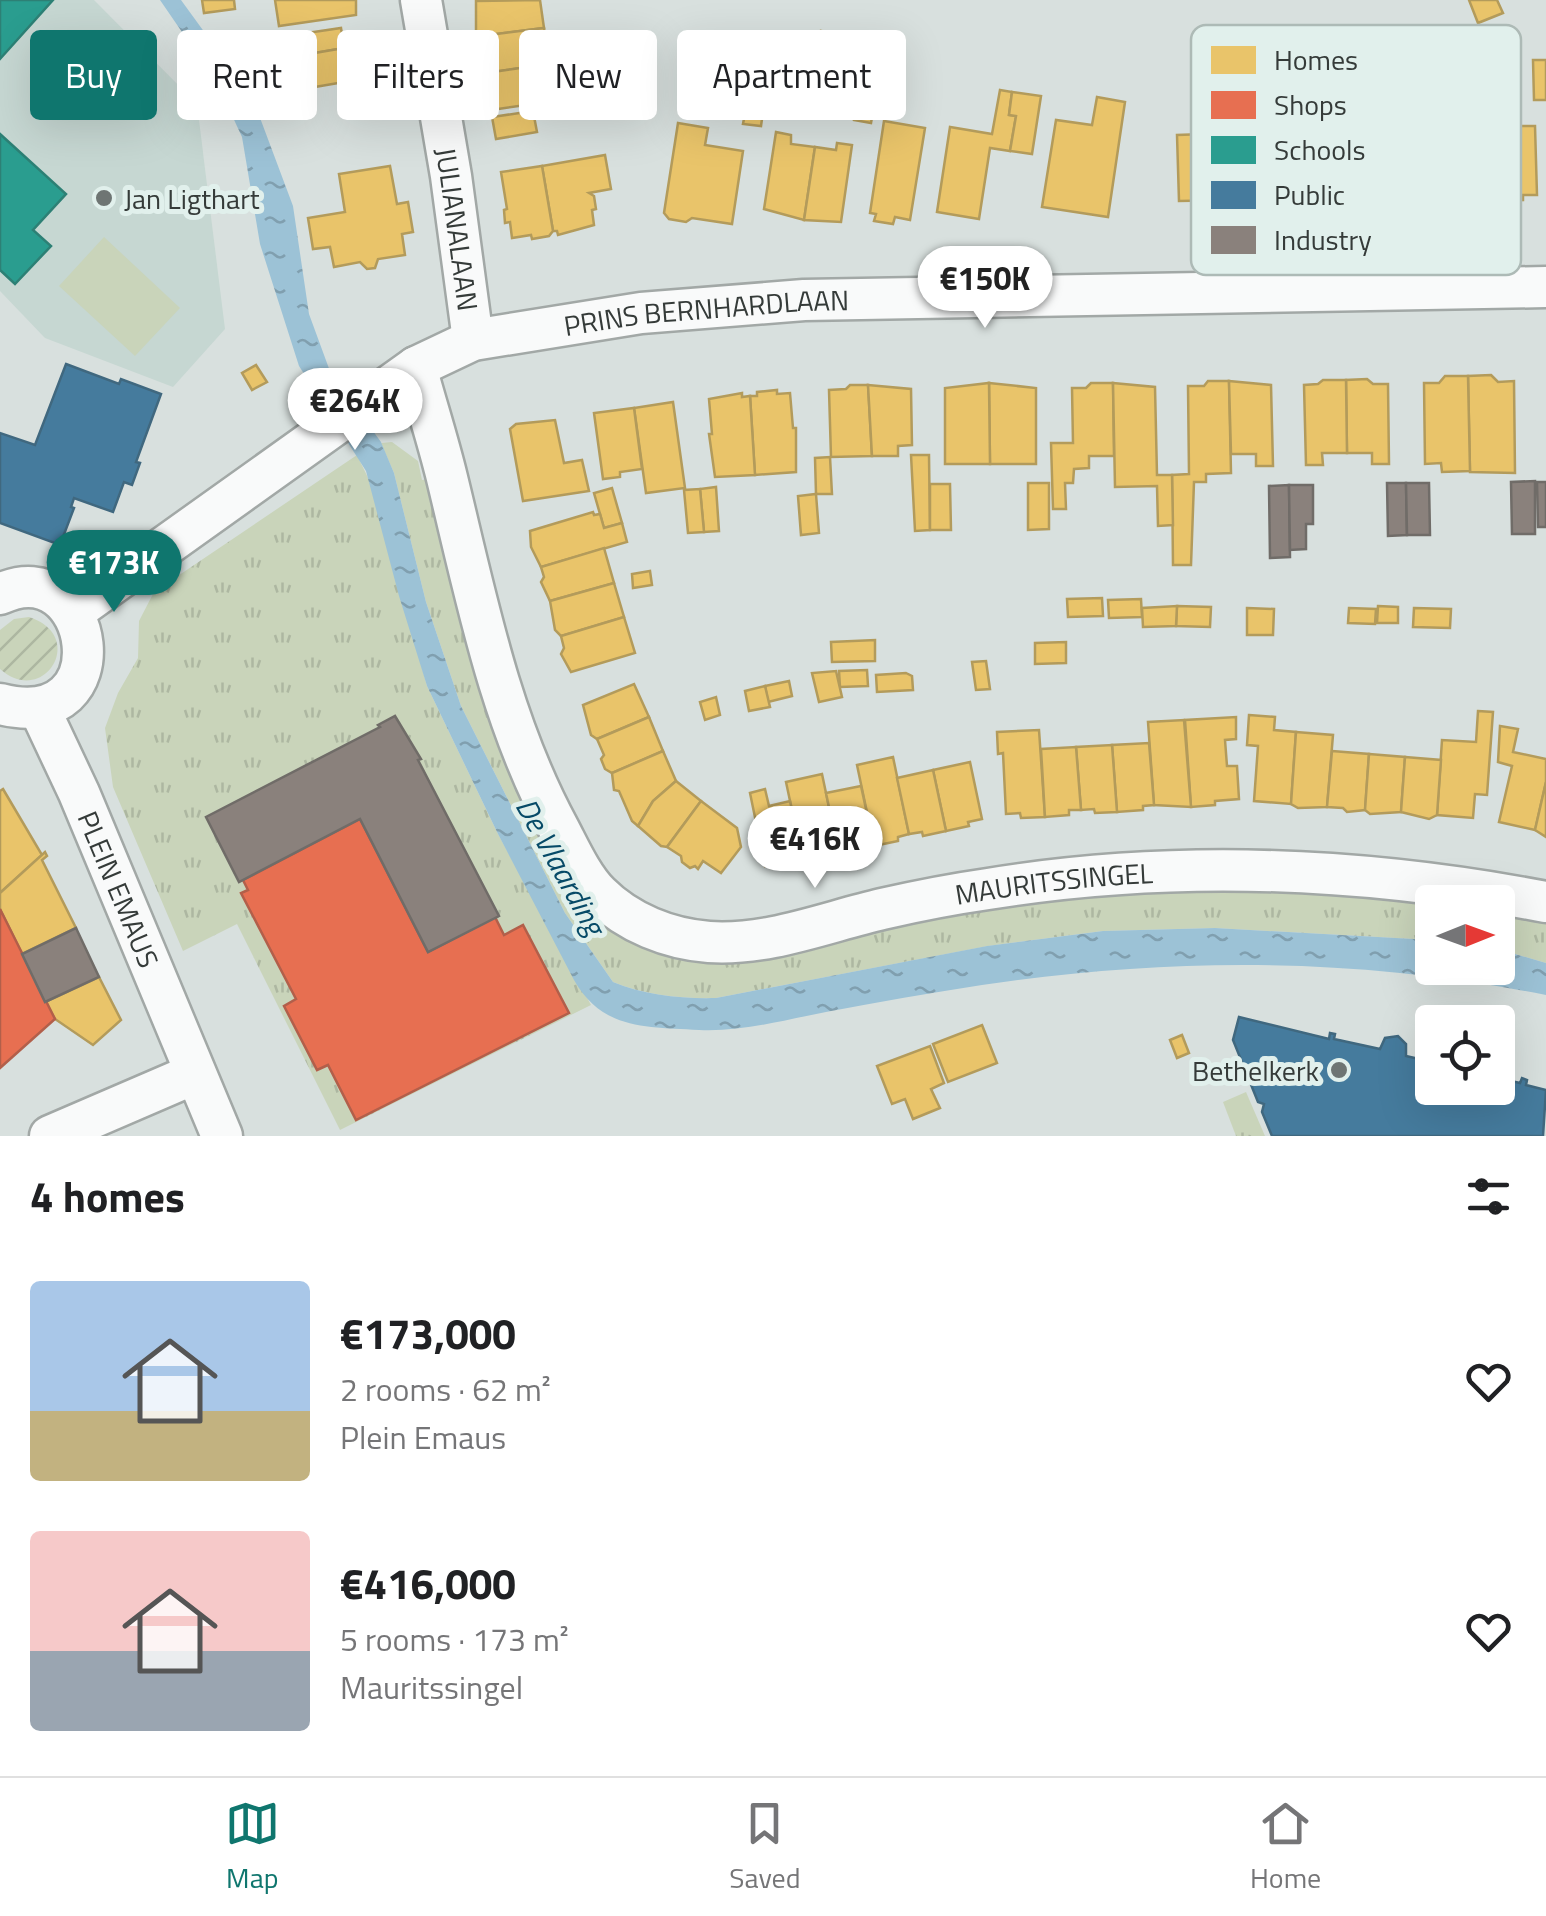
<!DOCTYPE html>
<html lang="en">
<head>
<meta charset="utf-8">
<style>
  :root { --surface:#fff; --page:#f2f2f2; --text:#202124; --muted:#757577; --line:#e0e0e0; --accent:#0f766e }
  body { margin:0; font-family:"Titillium Web",sans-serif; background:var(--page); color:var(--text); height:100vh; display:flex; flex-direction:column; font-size:38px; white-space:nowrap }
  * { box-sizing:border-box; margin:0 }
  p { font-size:32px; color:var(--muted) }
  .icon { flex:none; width:55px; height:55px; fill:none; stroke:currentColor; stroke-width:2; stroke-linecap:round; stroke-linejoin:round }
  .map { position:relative; height:1136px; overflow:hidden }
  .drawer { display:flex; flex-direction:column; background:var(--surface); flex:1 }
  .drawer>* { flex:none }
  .guide { position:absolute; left:30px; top:30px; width:1000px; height:90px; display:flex; gap:20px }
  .needle { width:65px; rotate:89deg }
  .buttons { position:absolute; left:1415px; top:885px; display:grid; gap:20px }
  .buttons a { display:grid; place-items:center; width:100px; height:100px; border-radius:10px; background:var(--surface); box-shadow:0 10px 40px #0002; font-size:50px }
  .price { position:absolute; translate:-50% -85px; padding:0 22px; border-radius:35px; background:#fff; color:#222; font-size:32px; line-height:65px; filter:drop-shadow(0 2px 5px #0008) }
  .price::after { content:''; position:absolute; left:50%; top:60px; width:30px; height:22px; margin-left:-15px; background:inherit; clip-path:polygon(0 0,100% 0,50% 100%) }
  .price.active { background:var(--accent); color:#fff }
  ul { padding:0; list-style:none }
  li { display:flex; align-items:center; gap:30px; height:250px; padding:0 30px }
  li span { display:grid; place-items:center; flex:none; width:280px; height:200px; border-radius:10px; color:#555 }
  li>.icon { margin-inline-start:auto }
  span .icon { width:120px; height:120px; fill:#fffc; stroke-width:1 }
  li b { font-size:42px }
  h2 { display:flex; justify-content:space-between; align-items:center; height:120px; padding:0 30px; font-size:42px }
  .chip { padding:0 35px; border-radius:10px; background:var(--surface); box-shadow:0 10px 40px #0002; font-size:35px; line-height:90px }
  .chip.active { background:var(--accent); color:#fff }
  .dock { display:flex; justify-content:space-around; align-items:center; height:140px; border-top:2px solid var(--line); background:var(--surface); font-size:28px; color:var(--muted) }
  .dock a { display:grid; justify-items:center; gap:5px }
  .dock .active { color:var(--accent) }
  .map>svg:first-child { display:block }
</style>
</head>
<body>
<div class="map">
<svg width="1546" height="1136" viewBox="0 0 1546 1136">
  <defs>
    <pattern id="grass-tufts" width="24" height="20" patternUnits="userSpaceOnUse" patternTransform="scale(2.5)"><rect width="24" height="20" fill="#c9d4ba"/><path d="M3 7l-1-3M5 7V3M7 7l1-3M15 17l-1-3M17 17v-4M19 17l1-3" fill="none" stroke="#adb7a1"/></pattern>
    <pattern id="garden-furrows" width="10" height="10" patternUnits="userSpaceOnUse" patternTransform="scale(2.5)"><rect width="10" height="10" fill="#c9d4ba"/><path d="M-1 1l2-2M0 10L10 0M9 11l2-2" fill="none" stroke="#adb7a1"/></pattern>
    <pattern id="water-ripples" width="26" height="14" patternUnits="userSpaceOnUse" patternTransform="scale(2.5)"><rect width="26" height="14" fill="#9cc2d6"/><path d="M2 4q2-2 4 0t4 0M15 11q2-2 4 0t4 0" fill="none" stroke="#809faf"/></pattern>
  </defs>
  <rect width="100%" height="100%" fill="#d8e0de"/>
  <!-- built -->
  <path fill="#c6d7d2" d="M0,0H94L197,104L225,329L173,387L45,338L0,291Z"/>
  <!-- grass -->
  <g fill="url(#grass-tufts)">
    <path d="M392,442L418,461L422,480L436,478L459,589L628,929L906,916L1234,880L1432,902V940L1215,928L1103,931L988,946L716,998C684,999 643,995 613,982L565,913L461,706L426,602L394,473L381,443Z"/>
    <path d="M357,455L371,484L427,686L498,834L591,1005L340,1130L237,924L183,951L113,787L105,728L118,693L138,658L139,621L154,592Z"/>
    <path d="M1498,905L1546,914V963L1498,949Z"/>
    <path d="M1246,1092L1265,1136H1236L1223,1102Z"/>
  </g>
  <!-- garden -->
  <path fill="url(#garden-furrows)" d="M29,617C88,636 44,708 0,669V630L14,619Z"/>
  <!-- pitch -->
  <path fill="#c9d4ba" d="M104,237L180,308L135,356L59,286Z"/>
  <!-- water -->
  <path fill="url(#water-ripples)" d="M160,0H181L253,99L293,206L309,314L331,374L381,442L394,473L426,602L461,706L565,913L613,982C643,995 684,999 716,998L987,946L1103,931L1215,928L1432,940V968H1498V949L1546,963V995C1356,957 1173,957 982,985C930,993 878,1002 826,1012C784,1020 742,1032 699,1030C647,1027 602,1030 574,980L498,834L427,686L399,596L366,471L299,366L260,244L242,137L217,83Z"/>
  <!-- homes -->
  <g fill="#e9c46a" stroke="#b39b5b" stroke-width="2.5">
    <path d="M202,0H234L235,9L204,13Z"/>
    <path d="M275,0H356V15L279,26Z"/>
    <path d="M540,0L544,28L481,36L476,31V1Z"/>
    <path d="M1469,0H1497L1503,13L1478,23Z"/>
    <path d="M341,28L344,48L303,55L300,34Z"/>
    <path d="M544,28L549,64L486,73L483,57H480L481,36Z"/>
    <path d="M821,31L833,33L830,55L818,53Z"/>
    <path d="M592,44L595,58L568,61L567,48Z"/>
    <path d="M344,48L350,81L309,88L303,55Z"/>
    <path d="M598,57L599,67L570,72L568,61Z"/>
    <path d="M1533,60H1546V100H1534Z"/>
    <path d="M549,64L554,101L491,110L484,88H488L486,73Z"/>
    <path d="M770,71L789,74L783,109L765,106Z"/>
    <path d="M859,85L877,88L871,123L854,120Z"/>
    <path d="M1000,90L1012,92L1009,115L1016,116L1010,151L990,148L979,219L937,212L950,127L992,134Z"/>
    <path d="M1229,90H1247L1248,140H1230L1231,200L1179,201L1177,135L1205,134V100H1230Z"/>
    <path d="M1012,92L1041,96L1032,154L1010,151L1016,116L1009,115Z"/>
    <path d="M1097,97L1125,102L1108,217L1042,207L1056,120L1092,125Z"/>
    <path d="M747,103L764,105L761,126L743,124Z"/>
    <path d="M533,111L537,132L496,139L492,117Z"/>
    <path d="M884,121L925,128L910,220L895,217L893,224L874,221L876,214L870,213Z"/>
    <path d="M678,123L708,128L705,145L743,151L732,224L692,218L686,222L669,219L664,213Z"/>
    <path d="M1493,126H1535L1537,195H1523V200L1494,201Z"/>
    <path d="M776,132L791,135V144L815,147L804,220L764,209Z"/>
    <path d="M837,143L852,145L841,222L804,220L815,147L836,150Z"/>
    <path d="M605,155L611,189L589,193L594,196L596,209L592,210L594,225L558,235L557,231H553L542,166Z"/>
    <path d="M390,166L397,204L408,202L413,232L402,234L405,255L378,259L375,268L367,269L360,262L334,267L330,247L313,249L308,218L345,212L339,174Z"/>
    <path d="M542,166L553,231L549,236L532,239L531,235L512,238L510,222L505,223L504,210L507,209L501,172Z"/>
    <path d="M256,365L267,382L252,390L242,373Z"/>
    <path d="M1491,375L1498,382L1514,381L1515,473L1470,472L1468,376Z"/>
    <path d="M1445,376H1468L1470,471L1442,472L1441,463L1425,464L1424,383H1439Z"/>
    <path d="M1367,379L1373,384H1388L1389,464H1372V453H1347L1346,380Z"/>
    <path d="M1323,380H1346L1347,453H1322L1323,465H1306L1304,385L1318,384Z"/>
    <path d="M1208,381H1229L1231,473L1206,474V482H1194L1191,565H1173L1172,475L1189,474L1188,386H1204Z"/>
    <path d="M1229,381L1271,385L1273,466H1256V454H1231Z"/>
    <path d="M989,383L1036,388V464H990Z"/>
    <path d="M989,383L990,464H945V388Z"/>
    <path d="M1091,383H1113L1114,456H1089V468L1074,469L1073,483H1065L1066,509H1053L1051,443H1073L1072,388H1086Z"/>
    <path d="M1113,383L1155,387L1157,475H1172L1173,525L1158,526L1157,486L1115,487Z"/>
    <path d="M850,385H868L872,456L831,457L829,390L846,389Z"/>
    <path d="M868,385L911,389L912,445L898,446V456H872Z"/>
    <path d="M777,390V394L790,393L793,428H796V472L755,475L750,396H757V392Z"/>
    <path d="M742,393V397L750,396L755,475L715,477L709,434H712L709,399Z"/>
    <path d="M673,402L685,488L646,493L634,408Z"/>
    <path d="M634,408L642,469L620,472V477L603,479L594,413Z"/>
    <path d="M555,420L564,463L582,460L589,491L523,501L510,429L516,424Z"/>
    <path d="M911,455H929L930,530L915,531Z"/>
    <path d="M830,457L832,494H816L815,458Z"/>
    <path d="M1028,483H1049V529L1028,530Z"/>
    <path d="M930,484H950L951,530H930Z"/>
    <path d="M716,487L719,531L704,532L700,489Z"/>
    <path d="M612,488L622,523L604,528L594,493Z"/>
    <path d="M700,489L704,532L688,533L684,490Z"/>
    <path d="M816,494L819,533L801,535L798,496Z"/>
    <path d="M593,512L594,515L600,514L604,528L622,523L627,542L541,567L531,547L530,531Z"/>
    <path d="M604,548L614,583L550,601L541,582L544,577L541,567Z"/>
    <path d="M650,571L652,585L633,588L632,574Z"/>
    <path d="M614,583L624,617L561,636L555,630L550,601Z"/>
    <path d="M1102,598L1103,616L1068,617L1067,599Z"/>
    <path d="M1141,599L1142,617L1109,618L1108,600Z"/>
    <path d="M1177,606L1211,607L1210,627L1176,626Z"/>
    <path d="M1177,606L1176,626L1143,627L1142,608Z"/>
    <path d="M1378,606L1398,607V623H1377Z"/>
    <path d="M1247,608L1274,609L1273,635H1247Z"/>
    <path d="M1349,608L1376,609L1375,624L1348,623Z"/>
    <path d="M1414,608L1451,609L1450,628L1413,627Z"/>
    <path d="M624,617L635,653L571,672L561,654L564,648L561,636Z"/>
    <path d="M875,640V661L832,662L831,642Z"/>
    <path d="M1066,642V663L1035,664V643Z"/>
    <path d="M986,661L990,689L976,690L972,662Z"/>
    <path d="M867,670L868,686L840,687L839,671Z"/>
    <path d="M836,671L842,697L819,702L812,673Z"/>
    <path d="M906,673L912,676L913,690L877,692L876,675Z"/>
    <path d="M789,681L792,696L768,702L765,686Z"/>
    <path d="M634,684L649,717L597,739L591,735L583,705Z"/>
    <path d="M765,686L770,707L749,711L745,691Z"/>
    <path d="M716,697L720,715L705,720L700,702Z"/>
    <path d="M1478,711L1493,712L1487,795L1475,794L1473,818L1437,815L1442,740L1476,742Z"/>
    <path d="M1249,715L1275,717L1274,730L1296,732L1291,804L1254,801L1258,746L1247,745Z"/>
    <path d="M649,717L663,751L612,773L605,769L601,759L604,755L597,739Z"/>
    <path d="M1236,717V739L1225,740L1227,766H1237L1239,799L1215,801V805L1191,807L1185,720Z"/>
    <path d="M1184,720L1191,807L1154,805L1148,722Z"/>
    <path d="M1500,726L1518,729L1513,752L1546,759V782L1535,830L1499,822L1512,766L1498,762Z"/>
    <path d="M1039,730L1045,817L1021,818L1020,813L1006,814L1003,753L998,754L997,732Z"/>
    <path d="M1296,732L1333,735L1327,807L1298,808L1291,804Z"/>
    <path d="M1149,743L1154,805L1143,806V810L1117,812L1112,745Z"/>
    <path d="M1112,745L1117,812L1095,813L1094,809L1081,810L1076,747Z"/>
    <path d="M1076,747L1081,810H1069V815L1045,817L1041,749Z"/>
    <path d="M663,751L676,781L653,801L638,826L632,821L619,791L614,790L612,773Z"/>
    <path d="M1332,751L1369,754L1365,810L1347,812L1343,808L1327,807Z"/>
    <path d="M1369,754L1405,757L1401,812L1370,814L1365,810Z"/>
    <path d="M893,757L909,834L898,837V841L874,846L857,765Z"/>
    <path d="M1405,757L1441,760L1437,815L1429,819L1401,812Z"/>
    <path d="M970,762L982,819L968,822L969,826L946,831L933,770Z"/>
    <path d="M933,770L946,831L923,836L922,832L909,834L897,778Z"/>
    <path d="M822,774L838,850L826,853L827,857L803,862L786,782Z"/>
    <path d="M676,781L701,801L667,847L661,846L638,826L653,801Z"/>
    <path d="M1546,782V837L1535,830Z"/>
    <path d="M861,786L874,846L838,850L826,793Z"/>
    <path d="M3,789L42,855L0,893V791Z"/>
    <path d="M765,789L769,806L790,801L803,862L779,867L778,863L765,866L750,793Z"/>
    <path d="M701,801L737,828L741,847L721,873L703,861L698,869L695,866L690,868L682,862L681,856L667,847Z"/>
    <path d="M45,852L47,856L42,860L76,928L22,954L0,909V893Z"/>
    <path d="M99,977L121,1020L93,1045L55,1019L45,1002Z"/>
    <path d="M982,1025L997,1063L948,1082L933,1044Z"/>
    <path d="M1182,1035L1189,1053L1177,1058L1170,1040Z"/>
    <path d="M930,1046L944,1083L931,1089L940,1108L913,1119L905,1099L892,1104L877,1066Z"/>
  </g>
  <!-- shops -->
  <g fill="#e76f51" stroke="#b25f4a" stroke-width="2.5">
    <path d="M360,819L428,952L495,917L504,935L523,925L569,1013L356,1120L328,1065L317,1070L284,1006L296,999L241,893L248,890L243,880Z"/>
    <path d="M0,909L55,1019L0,1068Z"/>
  </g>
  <!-- schools -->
  <g fill="#2a9d8f" stroke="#2d8075" stroke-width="2.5">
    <path d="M0,0H53L0,59Z"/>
    <path d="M0,134L66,194L33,230L51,246L15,284L0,270Z"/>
  </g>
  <!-- public -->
  <g fill="#457b9d" stroke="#40687f" stroke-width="2.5">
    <path d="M66,364L119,384L121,379L161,394L136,462L140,463L132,485L124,482L113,512L74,498L71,507L74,508L60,545L0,523V433L35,445Z"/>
    <path d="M1239,1017L1329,1039L1330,1033L1335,1034L1334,1039L1380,1049L1385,1038L1398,1036L1406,1044V1056L1432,1062V1088H1498V1078L1520,1083L1522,1078L1527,1080L1526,1085L1546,1090L1543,1136H1272L1262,1112L1264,1104L1258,1102L1233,1040Z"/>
  </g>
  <!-- industry -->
  <g fill="#8a817c" stroke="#706c68" stroke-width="2.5">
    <path d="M1535,481V534H1512L1511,482Z"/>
    <path d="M1537,482H1546V527H1538Z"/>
    <path d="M1387,483H1406L1407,535L1388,536Z"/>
    <path d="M1406,483H1429L1430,535H1407Z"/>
    <path d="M1289,485L1290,557L1270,558L1269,486Z"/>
    <path d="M1289,485H1313V524H1306V549L1290,550Z"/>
    <path d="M395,716L421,759L418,760L499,916L428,952L360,819L239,882L206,817L380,727L378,725Z"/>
    <path d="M76,928L99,977L45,1002L22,954Z"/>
  </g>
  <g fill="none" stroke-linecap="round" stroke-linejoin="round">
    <defs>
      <g id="street">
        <path id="s1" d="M421,0L451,176L473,340"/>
        <path id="s2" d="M416,367C426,404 438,441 447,478C476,597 500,721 559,829C570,850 582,877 599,894C628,923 669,939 709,942C768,946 826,922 882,909C917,901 953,894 988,889C1173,859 1362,867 1546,902"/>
        <path d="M0,594C95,549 125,736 0,704"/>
        <path id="s3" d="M73,612L416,367L473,340L641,313L804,300L1546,287"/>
        <path id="s4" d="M39,708L79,793L222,1136"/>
        <path d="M50,1136L194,1074"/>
      </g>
    </defs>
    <!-- street casing -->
    <use href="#street" stroke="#a2a8a6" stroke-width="45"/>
    <!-- street -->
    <use href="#street" stroke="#f9fafa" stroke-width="40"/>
  </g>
  <!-- markers -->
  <g fill="#6e7573" stroke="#e1f0ec" stroke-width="4">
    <circle cx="104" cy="198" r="10"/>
    <circle cx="1339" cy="1070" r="10"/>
  </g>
  <g text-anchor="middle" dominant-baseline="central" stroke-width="10" stroke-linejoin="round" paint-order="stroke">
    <!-- poi labels -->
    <g font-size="28" fill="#353b39" stroke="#e1f0ec" text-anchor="start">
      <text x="124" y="198">Jan Ligthart</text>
      <text x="1319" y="1070" text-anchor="end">Bethelkerk</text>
    </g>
    <!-- street labels -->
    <g font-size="28" fill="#353b39" stroke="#e1f0ec">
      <text stroke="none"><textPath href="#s1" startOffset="232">JULIANALAAN</textPath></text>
      <text stroke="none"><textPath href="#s3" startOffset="720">PRINS BERNHARDLAAN</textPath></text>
      <text stroke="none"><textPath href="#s2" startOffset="1035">MAURITSSINGEL</textPath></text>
      <text stroke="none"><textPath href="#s4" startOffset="198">PLEIN EMAUS</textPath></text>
    </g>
    <!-- water labels -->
    <g font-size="30" font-style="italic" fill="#064a67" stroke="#e1f0ec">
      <text transform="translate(561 866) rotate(61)">De Vlaarding</text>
    </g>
  </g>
  <!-- legend -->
  <rect x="1191" y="25" width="330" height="250" rx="15" fill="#e1f0ec" stroke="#adbab6" stroke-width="2.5"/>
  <rect x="1211" y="46" width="45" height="28" fill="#e9c46a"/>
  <rect x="1211" y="91" width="45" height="28" fill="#e76f51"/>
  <rect x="1211" y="136" width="45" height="28" fill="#2a9d8f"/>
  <rect x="1211" y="181" width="45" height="28" fill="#457b9d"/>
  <rect x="1211" y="226" width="45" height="28" fill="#8a817c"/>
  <g font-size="28" fill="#353b39">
    <text x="1274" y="70">Homes</text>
    <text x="1274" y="115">Shops</text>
    <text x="1274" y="160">Schools</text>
    <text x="1274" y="205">Public</text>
    <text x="1274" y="250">Industry</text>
  </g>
</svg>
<div class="buttons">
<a><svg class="needle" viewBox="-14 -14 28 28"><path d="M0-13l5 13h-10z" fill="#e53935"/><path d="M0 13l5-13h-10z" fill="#757577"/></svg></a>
<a><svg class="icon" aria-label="locate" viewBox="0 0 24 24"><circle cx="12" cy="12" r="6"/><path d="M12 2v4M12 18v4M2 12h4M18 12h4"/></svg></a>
</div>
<b class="price" style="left:985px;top:331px">€150K</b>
<b class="price" style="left:355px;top:453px">€264K</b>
<b class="price active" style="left:114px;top:615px">€173K</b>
<b class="price" style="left:815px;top:891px">€416K</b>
<div class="guide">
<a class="chip active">Buy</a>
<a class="chip">Rent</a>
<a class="chip">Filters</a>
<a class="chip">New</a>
<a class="chip">Apartment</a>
</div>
</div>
<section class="drawer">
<h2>4 homes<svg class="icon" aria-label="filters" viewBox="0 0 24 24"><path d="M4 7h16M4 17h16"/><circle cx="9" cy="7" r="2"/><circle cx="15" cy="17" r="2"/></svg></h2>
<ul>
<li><span style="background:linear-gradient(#a9c7e8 65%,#c2b280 0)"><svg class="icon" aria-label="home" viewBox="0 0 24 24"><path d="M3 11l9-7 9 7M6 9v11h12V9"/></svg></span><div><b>€173,000</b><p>2 rooms · 62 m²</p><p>Plein Emaus</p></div><svg class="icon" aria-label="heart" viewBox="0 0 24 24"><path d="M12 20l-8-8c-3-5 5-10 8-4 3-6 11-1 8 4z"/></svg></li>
<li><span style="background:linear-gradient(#f6c9c9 60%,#9aa5b1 0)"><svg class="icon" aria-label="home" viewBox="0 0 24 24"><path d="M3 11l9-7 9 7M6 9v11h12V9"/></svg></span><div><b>€416,000</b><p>5 rooms · 173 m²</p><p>Mauritssingel</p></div><svg class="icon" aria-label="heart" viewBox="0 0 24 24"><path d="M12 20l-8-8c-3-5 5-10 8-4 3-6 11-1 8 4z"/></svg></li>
</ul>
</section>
<nav class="dock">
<a class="active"><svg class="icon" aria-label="map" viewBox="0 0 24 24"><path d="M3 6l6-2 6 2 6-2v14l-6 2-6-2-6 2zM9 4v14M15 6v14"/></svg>Map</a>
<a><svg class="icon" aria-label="saved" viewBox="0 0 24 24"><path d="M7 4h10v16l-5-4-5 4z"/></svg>Saved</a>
<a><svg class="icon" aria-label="home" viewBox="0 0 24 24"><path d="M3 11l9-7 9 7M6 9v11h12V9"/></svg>Home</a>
</nav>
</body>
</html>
